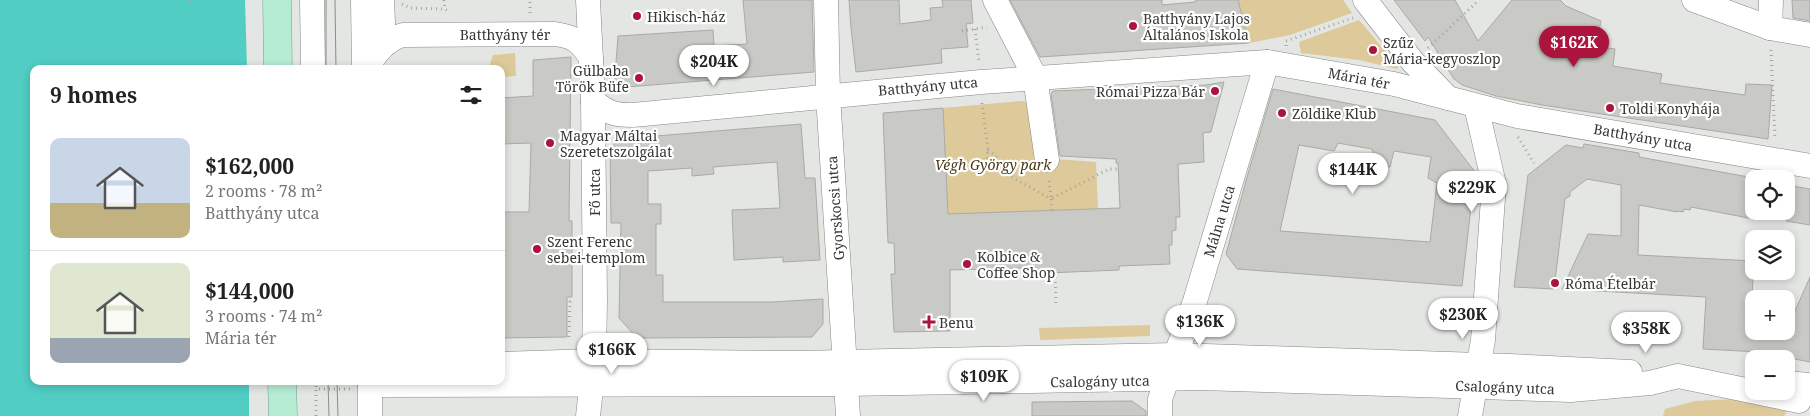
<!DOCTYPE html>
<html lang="en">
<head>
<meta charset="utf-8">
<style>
  :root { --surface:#fff; --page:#f6f6f6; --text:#222; --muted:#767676; --line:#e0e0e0; --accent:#aa143d }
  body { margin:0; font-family:"Noto Serif",serif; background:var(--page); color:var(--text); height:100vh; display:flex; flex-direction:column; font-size:19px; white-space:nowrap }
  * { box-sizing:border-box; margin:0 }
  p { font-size:16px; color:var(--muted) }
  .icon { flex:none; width:28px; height:28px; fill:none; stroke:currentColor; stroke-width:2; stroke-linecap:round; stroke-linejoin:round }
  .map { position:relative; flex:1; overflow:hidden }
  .sheet { position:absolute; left:30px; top:65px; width:475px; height:320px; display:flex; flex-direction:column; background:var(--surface); border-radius:10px; box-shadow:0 2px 8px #0003 }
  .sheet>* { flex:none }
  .controls { position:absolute; left:1745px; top:170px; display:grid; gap:10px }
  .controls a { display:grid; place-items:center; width:50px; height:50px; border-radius:10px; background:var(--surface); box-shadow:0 2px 8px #0003; font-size:25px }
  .price { position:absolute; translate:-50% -42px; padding:0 11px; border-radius:18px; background:#fff; color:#222; font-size:16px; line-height:32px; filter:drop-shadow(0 1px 2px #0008) }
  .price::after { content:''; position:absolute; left:50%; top:30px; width:15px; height:11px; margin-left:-8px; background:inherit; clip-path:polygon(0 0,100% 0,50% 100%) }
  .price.on { background:var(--accent); color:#fff }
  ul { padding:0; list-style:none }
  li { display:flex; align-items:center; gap:15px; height:125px; padding:0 20px }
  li+li { border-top:1px solid var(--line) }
  li span { display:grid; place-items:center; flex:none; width:140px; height:100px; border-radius:10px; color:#555 }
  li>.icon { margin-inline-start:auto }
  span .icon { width:60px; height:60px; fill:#fffc; stroke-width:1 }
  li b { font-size:21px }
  h2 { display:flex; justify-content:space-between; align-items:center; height:60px; padding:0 20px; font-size:21px }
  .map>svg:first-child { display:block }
</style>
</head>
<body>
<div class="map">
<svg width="1810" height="416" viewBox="0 0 1810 416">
  <rect width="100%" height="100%" fill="#e3e6e2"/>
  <!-- green -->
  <g fill="#ddc999">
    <path d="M1238,0H1343L1352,13L1290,35L1249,43Z"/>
    <path d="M1359,20L1398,66L1397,69L1359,60L1301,53L1299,42Z"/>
    <path d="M515,53L516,76L501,77V69H476L489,68L493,55Z"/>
    <path d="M1021,101L1033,103L1055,159L1096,162L1098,209L948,214L943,108Z"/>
    <path d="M1150,325V336L1040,340L1039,328Z"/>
    <path d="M1736,399L1791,405L1784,416H1663L1665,409L1695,401Z"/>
  </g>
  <!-- water -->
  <path fill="#51cdc4" d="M0,0H245L247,69H34V381H249V416H0Z"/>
  <!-- building -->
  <g fill="#c9cac5" stroke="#aaaaa5" fill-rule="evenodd">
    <path d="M743,0H812L814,72L614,88L618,36L713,30L714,46L747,44Z"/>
    <path d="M849,0H899L900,24L931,20L930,8L943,7L942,0H971L973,23L966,24L968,47L941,49L942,63L856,72L851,28Z"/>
    <path d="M1010,0H1162V5L1195,2L1196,0H1238L1249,43L1040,57Z"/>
    <path d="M1394,0H1455L1478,41L1512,0H1560L1566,6L1601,21L1596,46L1615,49L1613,66L1662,74L1660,83L1745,95L1746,84L1772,85L1768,139L1542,105L1496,96L1462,85L1454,79L1428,37L1425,41Z"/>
    <path d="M1792,0H1810V21L1793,18Z"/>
    <path d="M571,57L569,221H572V297H567V337L501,338V227L503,212H529L531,143L501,144V98L533,96V60Z"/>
    <path d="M1224,82L1211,132L1203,133L1204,162L1178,164L1180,217H1176V230L1172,231V245H1169L1170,264L1119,266V270L1023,274L1022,268L950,270V331L894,332L891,274H895L894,243H888L883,113L943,108L948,214L1120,208L1118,163H1116V159L1060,156L1051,94L1053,91L1206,85Z"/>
    <path d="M1273,89L1435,120L1475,172L1462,286L1237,269L1226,254L1247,177ZM1338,143L1372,149L1377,165L1390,167L1394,151L1431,157L1428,178L1437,183L1430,242L1280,231L1299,145L1334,151Z"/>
    <path d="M801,124L805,178H815L820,260L783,262V257L734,260L732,210L780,208L777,162L713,167L714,174L692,176V168L648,171V204H661V224H656V275H663V302H772L823,299V324L812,337L637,338L619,318L621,223H611L610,148L620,139Z"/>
    <path d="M1584,144L1639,153V157L1754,178V219L1691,207L1690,210L1684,209L1683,212L1677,211V212L1639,205L1638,255L1754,261L1751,313H1754V331H1786V319L1791,320L1810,277V362L1759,352L1703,349L1706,297L1562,289L1588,234L1621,236V185L1587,179L1570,192V196L1565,199L1554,289L1514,287L1528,175L1566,145L1583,148Z"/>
    <path d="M1786,185L1810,189V225L1786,221Z"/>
    <path d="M1132,401L1146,411V416H1032V402Z"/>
  </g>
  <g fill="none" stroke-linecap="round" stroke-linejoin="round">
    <defs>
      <g id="minor">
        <path d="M312,0L313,69"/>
        <path d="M363,0L364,69"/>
        <path d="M382,0L384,45"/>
        <path d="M826,0L828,95L848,416"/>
        <path d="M995,0L1035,77L1047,160"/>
        <path d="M1365,0L1413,62L1448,98"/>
        <path d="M1694,0L1770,28L1810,35"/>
        <path d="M1770,28L1771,0"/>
        <path d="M366,69C376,53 385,40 403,35L555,34C575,37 580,41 591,58"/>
        <path d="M593,101C608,113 614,115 633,115L981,82L1267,62L1394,84L1517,116L1810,166"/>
        <path d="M501,364L594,361L797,363L1176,355L1509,366L1630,372"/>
        <path d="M370,381V416"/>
        <path d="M1786,383L1810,385"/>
        <path d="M370,385L846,384L1201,378L1571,390L1650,383L1678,376L1799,401"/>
        <path d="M588,416L594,361L595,299L593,101L588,0"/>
        <path d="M1160,416V399L1195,301L1267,62"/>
        <path d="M1470,416L1483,340L1494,184L1476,106"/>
      </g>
      <g id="major">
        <path d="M277,0L278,69"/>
        <path d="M282,381L283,416"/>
      </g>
    </defs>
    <!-- minor casing -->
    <use href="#minor" stroke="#858884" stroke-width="25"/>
    <!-- major casing -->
    <use href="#major" stroke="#6ba58a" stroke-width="29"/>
    <!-- path -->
    <g stroke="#a3a6a2" stroke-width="3" stroke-dasharray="1 4" stroke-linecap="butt">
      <path d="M190,0V3"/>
      <path d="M444,0L445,9"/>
      <path d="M402,4L410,8L445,9L449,12"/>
      <path d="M530,13V0"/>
      <path d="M975,29L979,62"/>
      <path d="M962,31L987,27"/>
      <path d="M1286,46V41L1353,18"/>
      <path d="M1428,48L1479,0"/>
      <path d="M1771,50L1775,139"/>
      <path d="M982,103L988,150L986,162L990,167L1001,171L1051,199L1052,211"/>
      <path d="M1518,137L1534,163"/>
      <path d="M988,150C997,156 1000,160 1001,171"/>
      <path d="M1049,181L1051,199L1109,169H1120"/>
      <path d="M1055,272L1056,307"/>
      <path d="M569,337L570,302L572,300"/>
      <path d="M316,381V389"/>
      <path d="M316,416V389H351"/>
    </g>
    <!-- minor -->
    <use href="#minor" stroke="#fff" stroke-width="24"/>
    <!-- major -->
    <use href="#major" stroke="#b7ecd4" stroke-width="28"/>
    <!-- tram -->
    <g stroke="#8a8c89" stroke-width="1">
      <path d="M326,0V69"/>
      <path d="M335,0L336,69"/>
      <path d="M328,381L329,416"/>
      <path d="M337,381L338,416"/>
    </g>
  </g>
  <!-- markers -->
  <g fill="#aa143d" stroke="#fff" stroke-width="2">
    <circle cx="637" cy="16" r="5"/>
    <circle cx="1133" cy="26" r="5"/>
    <circle cx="1373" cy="50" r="5"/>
    <circle cx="639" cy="78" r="5"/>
    <circle cx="1215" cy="91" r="5"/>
    <circle cx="1610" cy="108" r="5"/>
    <circle cx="1282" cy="113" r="5"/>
    <circle cx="550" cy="143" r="5"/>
    <circle cx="537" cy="249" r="5"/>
    <circle cx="967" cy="264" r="5"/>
    <circle cx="1555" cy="283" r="5"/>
    <path d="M926.5 314.5h5v5h5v5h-5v5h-5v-5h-5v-5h5z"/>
  </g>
  <g text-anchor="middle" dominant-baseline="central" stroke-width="4.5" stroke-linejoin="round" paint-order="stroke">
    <!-- poi labels -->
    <g font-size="14" fill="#363735" stroke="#fff" text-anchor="start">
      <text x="647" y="16">Hikisch-ház</text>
      <text x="1143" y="18">Batthyány Lajos<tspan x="1143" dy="16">Általános Iskola</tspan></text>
      <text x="1383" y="42">Szűz<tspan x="1383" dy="16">Mária-kegyoszlop</tspan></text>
      <text x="629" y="70" text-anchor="end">Gülbaba<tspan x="629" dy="16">Török Büfe</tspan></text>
      <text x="1205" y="91" text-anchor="end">Római Pizza Bár</text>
      <text x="1620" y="108">Toldi Konyhája</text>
      <text x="1292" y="113">Zöldike Klub</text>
      <text x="560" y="135">Magyar Máltai<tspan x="560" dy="16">Szeretetszolgálat</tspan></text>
      <text x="547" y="241">Szent Ferenc<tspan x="547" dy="16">sebei-templom</tspan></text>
      <text x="977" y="256">Kolbice &amp;<tspan x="977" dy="16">Coffee Shop</tspan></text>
      <text x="1565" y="283">Róma Ételbár</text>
      <text x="939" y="322">Benu</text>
    </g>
    <!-- street labels -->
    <g font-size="14" fill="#363735" stroke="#fff">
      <text x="505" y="34">Batthyány tér</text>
      <text transform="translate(1359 78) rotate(11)">Mária tér</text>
      <text transform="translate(928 86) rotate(-5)">Batthyány utca</text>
      <text transform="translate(1643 137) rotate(10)">Batthyány utca</text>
      <text transform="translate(594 192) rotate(-90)">Fő utca</text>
      <text transform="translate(835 208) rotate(-94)">Gyorskocsi utca</text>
      <text transform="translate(1219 221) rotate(-73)">Málna utca</text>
      <text transform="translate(1100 381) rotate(-1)">Csalogány utca</text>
      <text transform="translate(1505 387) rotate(2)">Csalogány utca</text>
    </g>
    <!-- park labels -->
    <g font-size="14" font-style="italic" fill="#473915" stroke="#fff">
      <text x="993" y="164">Végh György park</text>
    </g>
  </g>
</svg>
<div class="controls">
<a><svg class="icon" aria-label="locate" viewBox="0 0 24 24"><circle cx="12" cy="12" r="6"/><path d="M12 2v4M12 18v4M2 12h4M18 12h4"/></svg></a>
<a><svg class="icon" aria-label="layers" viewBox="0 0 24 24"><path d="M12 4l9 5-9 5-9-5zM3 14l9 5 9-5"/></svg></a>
<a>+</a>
<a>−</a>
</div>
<b class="price on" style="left:1574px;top:68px">$162K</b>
<b class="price" style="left:714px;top:87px">$204K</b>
<b class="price" style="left:1353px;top:195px">$144K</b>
<b class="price" style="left:1472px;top:213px">$229K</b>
<b class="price" style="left:1463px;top:340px">$230K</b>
<b class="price" style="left:1200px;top:347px">$136K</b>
<b class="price" style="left:1646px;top:354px">$358K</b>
<b class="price" style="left:612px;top:375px">$166K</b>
<b class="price" style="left:984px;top:402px">$109K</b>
<section class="sheet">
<h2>9 homes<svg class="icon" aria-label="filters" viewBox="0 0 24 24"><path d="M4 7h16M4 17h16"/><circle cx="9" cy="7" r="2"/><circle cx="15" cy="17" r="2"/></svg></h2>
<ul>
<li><span style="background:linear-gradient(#c9d6e8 65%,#c2b280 0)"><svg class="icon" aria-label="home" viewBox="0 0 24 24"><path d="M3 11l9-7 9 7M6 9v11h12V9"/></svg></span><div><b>$162,000</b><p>2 rooms · 78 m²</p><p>Batthyány utca</p></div></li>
<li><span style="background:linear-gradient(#dfe7d0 75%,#9aa5b1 0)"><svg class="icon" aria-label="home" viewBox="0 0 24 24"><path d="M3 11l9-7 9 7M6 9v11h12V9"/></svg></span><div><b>$144,000</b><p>3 rooms · 74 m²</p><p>Mária tér</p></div></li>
</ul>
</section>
</div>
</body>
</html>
